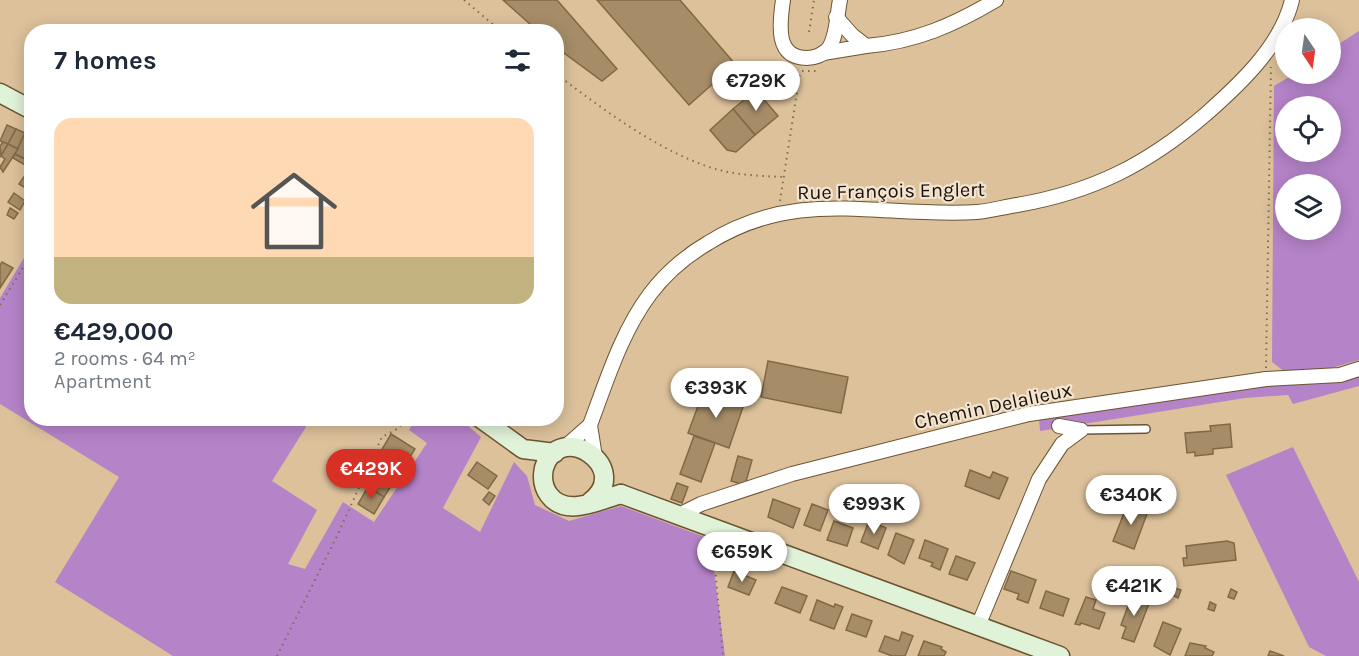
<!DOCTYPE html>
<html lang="en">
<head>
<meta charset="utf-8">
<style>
  :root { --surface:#fff; --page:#f6f6f7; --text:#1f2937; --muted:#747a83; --line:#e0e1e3; --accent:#d93025 }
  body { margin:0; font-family:Karla,sans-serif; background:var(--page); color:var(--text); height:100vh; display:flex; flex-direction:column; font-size:22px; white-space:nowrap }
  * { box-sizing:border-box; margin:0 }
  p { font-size:20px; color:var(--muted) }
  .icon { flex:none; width:33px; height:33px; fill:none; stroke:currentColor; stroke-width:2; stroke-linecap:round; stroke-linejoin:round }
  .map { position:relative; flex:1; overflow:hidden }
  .side { position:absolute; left:24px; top:24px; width:540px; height:402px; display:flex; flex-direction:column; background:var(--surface); border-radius:24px; box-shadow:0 3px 15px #0003 }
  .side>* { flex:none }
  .needle { width:39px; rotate:167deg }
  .fabs { position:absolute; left:1275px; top:18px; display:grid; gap:12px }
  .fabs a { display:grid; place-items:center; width:66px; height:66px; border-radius:50%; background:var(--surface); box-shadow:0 3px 15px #0003; font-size:30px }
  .price { position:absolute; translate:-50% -51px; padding:0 14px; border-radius:21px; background:#fff; color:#222; font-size:20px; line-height:39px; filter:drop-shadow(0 2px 3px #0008) }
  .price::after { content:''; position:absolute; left:50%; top:36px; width:18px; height:14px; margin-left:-9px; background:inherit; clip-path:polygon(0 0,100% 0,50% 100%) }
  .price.selected { background:var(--accent); color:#fff }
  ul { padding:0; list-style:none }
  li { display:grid; align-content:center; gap:12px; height:318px; padding:0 30px }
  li+li { border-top:2px solid var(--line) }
  li span { display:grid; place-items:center; height:186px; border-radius:18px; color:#555 }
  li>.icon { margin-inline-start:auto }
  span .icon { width:108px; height:108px; fill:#fffc; stroke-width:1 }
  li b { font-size:26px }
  h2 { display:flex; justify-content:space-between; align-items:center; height:72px; padding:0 30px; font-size:26px }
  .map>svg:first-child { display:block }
</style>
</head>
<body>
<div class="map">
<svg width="1359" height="656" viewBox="0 0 1359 656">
  <rect width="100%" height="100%" fill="#dcc19b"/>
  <!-- green -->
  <g fill="#b583c8" fill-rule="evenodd">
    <path d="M1359,31V360L1321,371L1285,372L1272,362L1274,86L1294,74H1330L1331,49ZM1286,106H1330V152H1286ZM1286,184H1330V230H1286Z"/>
    <path d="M31,246L32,418L311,419L272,481L317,510L288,564L305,569L343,502L374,522L427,443L409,430L416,419H460L481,437L443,508L480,532L514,462L527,476L535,505L569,521L621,506L710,539L725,656H173L55,582L119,477L0,404V298Z"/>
    <path d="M1359,370V386L1293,404L1288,395L1245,398L1040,431L1039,418Z"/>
    <path d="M1293,447L1359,582V656H1326L1309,647L1226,475Z"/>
  </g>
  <!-- building -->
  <g fill="#a68d68" stroke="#816945" stroke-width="1.5">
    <path d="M503,0H557L617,69L602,81L556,47V32H539Z"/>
    <path d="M597,0H680L735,64L689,105Z"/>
    <path d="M756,90L778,116L755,135L733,109Z"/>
    <path d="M733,109L755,135L736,152L727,150L710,130Z"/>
    <path d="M7,125L16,129L8,144L0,141Z"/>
    <path d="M16,129L25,133L18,149L8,144Z"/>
    <path d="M25,133L24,137L32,140V151L27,160L15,154Z"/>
    <path d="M3,142L8,144L1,156L0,146Z"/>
    <path d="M8,144L18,149L3,172L0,167L5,159L1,156Z"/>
    <path d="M15,154L27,160L25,165L13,158Z"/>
    <path d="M32,165V192L19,184Z"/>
    <path d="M14,193L25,201L20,210L8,202Z"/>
    <path d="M10,208L18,213L14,219L7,215Z"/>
    <path d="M2,262L13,268L0,288V265Z"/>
    <path d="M768,361L848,377L841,413L761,397Z"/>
    <path d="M704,390L744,404L729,448L688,433Z"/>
    <path d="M1230,424L1232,447L1213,449V454L1195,456V452L1187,453L1185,433L1211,431L1210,426Z"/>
    <path d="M391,434L415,449L384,497L362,483Z"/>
    <path d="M694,436L715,443L701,482L680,474Z"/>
    <path d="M738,456L752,460L745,485L731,481Z"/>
    <path d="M477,462L497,476L488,489L468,475Z"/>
    <path d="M970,470L990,478L993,472L1008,478L999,499L965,486Z"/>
    <path d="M677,483L688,487L682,503L671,499Z"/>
    <path d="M368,487L384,497L374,514L358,504Z"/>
    <path d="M489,492L495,496L489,505L483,500Z"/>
    <path d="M773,499L800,509L793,528L768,517Z"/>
    <path d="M1128,503L1148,511L1134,549L1113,541Z"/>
    <path d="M812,504L828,510L820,531L804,525Z"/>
    <path d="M834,521L853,528L847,546L827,540Z"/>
    <path d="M869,521L886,528L878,549L861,542Z"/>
    <path d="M896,533L914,540L904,564L888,555Z"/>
    <path d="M925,540L948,549L940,570L931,566L933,563L919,558Z"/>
    <path d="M1227,541L1234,543L1236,560L1184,566L1183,558H1187L1186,546Z"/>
    <path d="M956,556L975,563L967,580L949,574Z"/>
    <path d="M734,571L756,580L749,595L728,587Z"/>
    <path d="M1011,571L1036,580L1028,603L1017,599L1019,594L1004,589Z"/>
    <path d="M782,587L807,596L800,613L775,603Z"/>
    <path d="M1175,588L1181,590L1178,598L1172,595Z"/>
    <path d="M1231,589L1237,592L1234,599L1228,597Z"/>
    <path d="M1046,591L1069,599L1063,616L1040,608Z"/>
    <path d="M1132,595L1150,601L1134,642L1122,638L1126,627L1121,625Z"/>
    <path d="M1086,597L1096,600L1093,609L1105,613L1099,629L1081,623L1080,625L1075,624Z"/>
    <path d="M817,600L834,607L835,604L843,607L834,629L810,620Z"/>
    <path d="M1210,602L1216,605L1214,611L1208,609Z"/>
    <path d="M852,614L872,621L866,637L846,630Z"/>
    <path d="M1163,622L1181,629L1170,655L1154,646Z"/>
    <path d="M902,632L913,636L905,656H892L879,651L885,636L899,641Z"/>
    <path d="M924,641L942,647L941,649L946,652L944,656H918Z"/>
    <path d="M1190,643L1206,646L1205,648L1214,652L1212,656H1185Z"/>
    <path d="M1270,651L1284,656H1268Z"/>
  </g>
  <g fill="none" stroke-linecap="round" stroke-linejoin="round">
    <defs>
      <path id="lane" d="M1081,430L1146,429"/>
      <g id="street">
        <path d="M783,0C780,22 774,58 807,58C814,58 823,55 828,49C837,38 837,14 840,0"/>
        <path d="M866,46C915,42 954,25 996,0"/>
        <path d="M823,53L866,46L852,35L836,17"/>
        <path d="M590,425C607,380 621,333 650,294C665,274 686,256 708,243C799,186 878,218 977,212C990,211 1004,207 1017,205C1093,192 1148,164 1206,114C1240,84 1281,46 1292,0"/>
        <path d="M1059,426L1081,430"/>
        <path d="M564,448L590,425L595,457"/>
        <path d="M679,515L701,504L792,474L1029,414L1266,379L1340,375L1359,369"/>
        <path d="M978,626L1039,479L1062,444L1081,430"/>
      </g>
      <g id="secondary">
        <path d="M0,93L32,110"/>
        <path d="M480,418L523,449L555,453"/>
        <path d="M621,494L1060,656"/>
        <path d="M590,502C635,468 559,418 544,468C542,477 543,487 549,495C566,518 599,500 621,494"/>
      </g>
    </defs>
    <!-- lane casing -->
    <use href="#lane" stroke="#6c5431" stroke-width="10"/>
    <!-- street casing -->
    <use href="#street" stroke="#6c5431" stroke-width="16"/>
    <!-- secondary casing -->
    <use href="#secondary" stroke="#6c5431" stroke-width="21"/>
    <!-- path -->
    <g stroke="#806d53" stroke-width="2" stroke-dasharray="1.5 4.5" stroke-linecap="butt">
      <path d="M464,0L502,32"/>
      <path d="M809,32L814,0"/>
      <path d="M796,71H816"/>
      <path d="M556,74C603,109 651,146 706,166C731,175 758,176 784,177"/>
      <path d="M780,201L800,73"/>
      <path d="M0,305L32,253"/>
      <path d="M1266,368L1271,67"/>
      <path d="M713,545L723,656"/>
      <path d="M277,656L337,536L382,437L399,428L406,418"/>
    </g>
    <!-- lane -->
    <use href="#lane" stroke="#fff" stroke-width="7"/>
    <!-- street -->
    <use href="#street" stroke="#fff" stroke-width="14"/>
    <!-- secondary -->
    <use href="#secondary" stroke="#e0f2d8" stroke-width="18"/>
  </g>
  <g text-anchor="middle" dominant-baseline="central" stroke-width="4.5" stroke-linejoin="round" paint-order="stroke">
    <!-- street labels -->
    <g font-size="20" fill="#1a1004" stroke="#f2e4d1">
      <text transform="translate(891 191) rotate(-1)">Rue François Englert</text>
      <text transform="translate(993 406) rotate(-12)">Chemin Delalieux</text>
    </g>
  </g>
</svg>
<div class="fabs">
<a><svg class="needle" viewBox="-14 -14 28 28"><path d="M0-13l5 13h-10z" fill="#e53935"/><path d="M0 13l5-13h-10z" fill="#747a83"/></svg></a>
<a><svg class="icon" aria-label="locate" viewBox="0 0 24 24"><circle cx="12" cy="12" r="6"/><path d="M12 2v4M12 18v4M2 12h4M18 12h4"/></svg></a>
<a><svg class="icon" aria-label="layers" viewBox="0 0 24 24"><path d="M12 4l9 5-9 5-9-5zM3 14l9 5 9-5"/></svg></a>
</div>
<b class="price" style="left:756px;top:112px">€729K</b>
<b class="price" style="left:716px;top:419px">€393K</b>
<b class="price selected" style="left:371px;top:500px">€429K</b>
<b class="price" style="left:1131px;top:526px">€340K</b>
<b class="price" style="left:874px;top:535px">€993K</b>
<b class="price" style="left:742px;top:583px">€659K</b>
<b class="price" style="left:1134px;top:617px">€421K</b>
<section class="side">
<h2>7 homes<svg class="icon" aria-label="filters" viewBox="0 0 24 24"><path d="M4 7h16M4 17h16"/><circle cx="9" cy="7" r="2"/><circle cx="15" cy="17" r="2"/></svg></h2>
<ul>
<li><span style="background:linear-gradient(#ffd9b3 75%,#c2b280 0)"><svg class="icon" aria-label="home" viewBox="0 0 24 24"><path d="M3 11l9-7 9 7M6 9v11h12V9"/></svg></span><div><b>€429,000</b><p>2 rooms · 64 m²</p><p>Apartment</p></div></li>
</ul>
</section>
</div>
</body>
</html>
